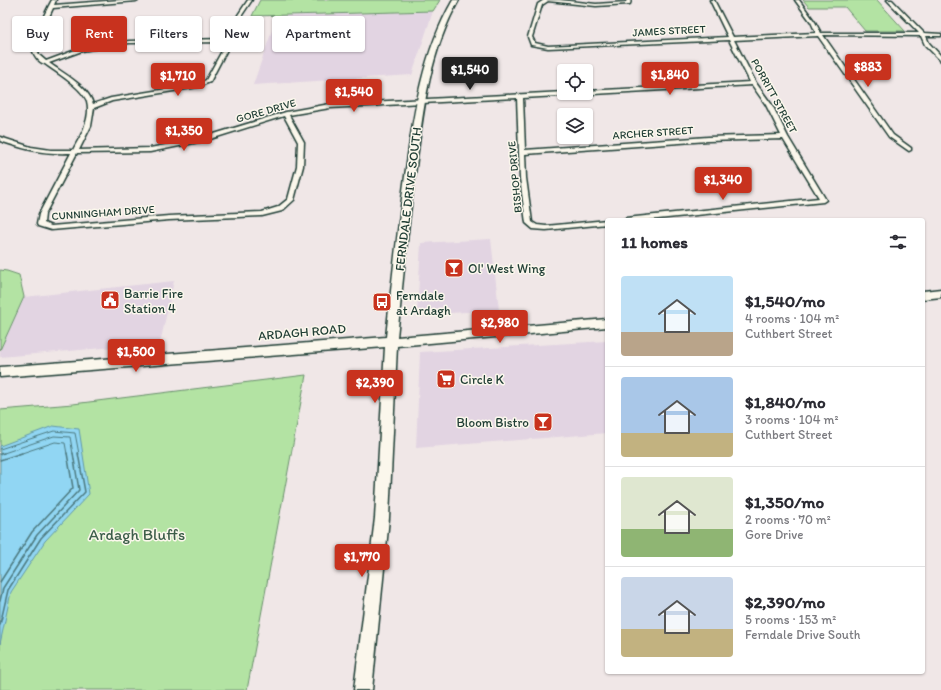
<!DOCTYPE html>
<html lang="en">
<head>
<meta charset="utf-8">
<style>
  :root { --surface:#fff; --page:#f2f2f3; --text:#2b2b33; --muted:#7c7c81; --line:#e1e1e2; --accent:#c8321e }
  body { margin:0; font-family:Itim,sans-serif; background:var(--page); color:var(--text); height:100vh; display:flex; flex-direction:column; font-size:15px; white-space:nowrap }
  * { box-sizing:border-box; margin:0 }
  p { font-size:13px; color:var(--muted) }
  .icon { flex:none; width:22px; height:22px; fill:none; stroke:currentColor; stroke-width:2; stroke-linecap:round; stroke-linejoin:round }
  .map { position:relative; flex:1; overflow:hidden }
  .sheet { position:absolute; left:605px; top:218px; width:320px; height:456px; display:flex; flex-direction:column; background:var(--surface); border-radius:4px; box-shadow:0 1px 3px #0004 }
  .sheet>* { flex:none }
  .top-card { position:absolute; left:12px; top:16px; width:380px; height:36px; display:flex; gap:8px }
  .buttons { position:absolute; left:557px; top:64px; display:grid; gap:8px }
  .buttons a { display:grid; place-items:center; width:36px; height:36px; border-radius:4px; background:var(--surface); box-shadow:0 1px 3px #0004; font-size:20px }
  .price { position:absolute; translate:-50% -34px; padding:0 9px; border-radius:4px; background:var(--accent); color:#fff; font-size:13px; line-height:26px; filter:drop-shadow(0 1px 2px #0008) }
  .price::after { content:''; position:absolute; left:50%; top:24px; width:12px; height:9px; margin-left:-6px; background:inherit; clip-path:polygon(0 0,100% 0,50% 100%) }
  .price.active { background:#222; color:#fff }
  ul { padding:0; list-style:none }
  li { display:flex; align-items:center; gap:12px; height:100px; padding:0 16px }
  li+li { border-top:1px solid var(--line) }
  li span { display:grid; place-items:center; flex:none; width:112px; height:80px; border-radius:4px; color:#555 }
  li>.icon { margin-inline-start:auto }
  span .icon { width:48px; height:48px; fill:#fffc; stroke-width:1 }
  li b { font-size:17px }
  h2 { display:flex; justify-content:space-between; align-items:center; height:48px; padding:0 16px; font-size:17px }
  .pill { padding:0 14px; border-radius:4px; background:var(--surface); box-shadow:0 1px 3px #0004; font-size:14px; line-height:36px }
  .pill.active { background:var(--accent); color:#fff }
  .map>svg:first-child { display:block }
</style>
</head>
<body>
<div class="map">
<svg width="941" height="690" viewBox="0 0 941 690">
  <rect width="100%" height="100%" fill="#f0e7e7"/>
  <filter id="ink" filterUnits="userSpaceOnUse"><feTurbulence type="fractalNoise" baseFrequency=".025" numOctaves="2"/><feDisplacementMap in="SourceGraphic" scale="8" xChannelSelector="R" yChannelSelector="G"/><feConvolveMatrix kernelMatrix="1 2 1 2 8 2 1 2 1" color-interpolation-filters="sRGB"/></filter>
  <g filter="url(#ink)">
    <!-- built -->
    <g fill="#e2d4e2">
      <path d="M433,11L412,75L253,85L277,16Z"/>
      <path d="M491,239L499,310L417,315L421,243Z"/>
      <path d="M174,281L160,343L0,357V350L24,297Z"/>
      <path d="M607,341V433L416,448L420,352Z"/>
    </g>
    <!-- green -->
    <g fill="#b3e3a3" stroke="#69906c">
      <path d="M260,0H440L433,11L252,16Z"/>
      <path d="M803,0H877L905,31H865L845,7H809Z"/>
      <path d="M0,270L7,271L19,275L24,297L0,350Z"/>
      <path d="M306,375L247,690H0V410L73,404Z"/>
    </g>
    <!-- water -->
    <path fill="#91d6f3" stroke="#6399a7" d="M53,426L79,429L89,494L45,541L11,592L0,644V446Z"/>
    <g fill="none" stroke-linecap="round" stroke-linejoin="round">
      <!-- shore-far1 -->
      <g stroke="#4d7a80" stroke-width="1">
        <path d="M0,449L54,431L75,433L79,454"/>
        <path d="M1,454L54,436L70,437L73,454"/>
        <path d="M19,454L55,442L65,443L67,454"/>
      </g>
      <!-- shore -->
      <g stroke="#4d7a80" stroke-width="1.5">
        <path d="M0,454L4,453"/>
        <path d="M0,460L22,453"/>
        <path d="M0,582L32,532L73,488L67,453"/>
        <path d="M0,601L3,588L37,535L79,490L73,453"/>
        <path d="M0,625L8,590L41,538L85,492L78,453"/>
      </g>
      <defs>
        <path id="street" d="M52,0H56L54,5L120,0H138L136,1L53,8L36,45L39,55L46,61L81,48L129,41L228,39L238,15L248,0H252L242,15L232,40L210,82L198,87L112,101L94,108L91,126L79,150L150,148L201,138L286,112L330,104L564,92L586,93V91L750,82L729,40L548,48L531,45L528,37L538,4L544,0H560L596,4L626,2L627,0H631L630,4H628L596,6L548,1L542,5L532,37L535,43L548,46L728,37L710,0H714L733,37L816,33L811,22L795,0H799L815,22L821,33H919L887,0H892L924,33L941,34V36H926L929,43L941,56V61L925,45L921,36L823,35L893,135L911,148V150L909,151L889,137L818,36L734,40L756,83L772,105L788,137L826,200L823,202L648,220H623L626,218L819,198L783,139L708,141L525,154L526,178L532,222L537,225L546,226L607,220H608L607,224L546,230L533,229L526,223L520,178L517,98L330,108L289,115L304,142L303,166L294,200L282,211L262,216L169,220L51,230L38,226L37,224L39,214L71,153C42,154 27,150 0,141V137L31,147L51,150H73C77,142 83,133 85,125C88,118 89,108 87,101C81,87 57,73 45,64C39,63 32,54 32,46C32,40 48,7 52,0ZM227,42L206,80L197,84L111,98L93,104C88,86 64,74 49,63L82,51L129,43ZM752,85L766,105L781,135L708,137L525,150L523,98ZM284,116L298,142L297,166L288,199L278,207L262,212L169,216L51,226L44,223L45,214L77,153L150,152L204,141Z"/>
        <g id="secondary">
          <path d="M453,0H459C430,51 423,109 416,167C408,223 403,280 397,337L607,319V327L397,346L389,518L372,690H354L375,518L385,347L0,377V367L386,337C392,281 398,225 406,169C414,110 423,52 453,0Z"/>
          <path d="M941,289V297L923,299V291Z"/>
        </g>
      </defs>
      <!-- street casing -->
      <use href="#street" stroke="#1f3d34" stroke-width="3"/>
      <!-- secondary casing -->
      <use href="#secondary" stroke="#1f3d34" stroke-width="3"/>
      <!-- street -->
      <use href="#street" fill="#fbf7ec" fill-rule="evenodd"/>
      <!-- secondary -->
      <use href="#secondary" fill="#fbf7ec" fill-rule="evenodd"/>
    </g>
  </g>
  <!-- icons -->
  <defs>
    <symbol id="bar-square" viewBox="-11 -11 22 22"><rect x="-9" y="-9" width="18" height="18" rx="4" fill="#c8321e" stroke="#fbf7ec"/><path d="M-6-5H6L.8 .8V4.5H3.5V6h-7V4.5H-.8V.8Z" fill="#fff"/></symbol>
    <symbol id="civic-square" viewBox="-11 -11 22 22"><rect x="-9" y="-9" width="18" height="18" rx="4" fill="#c8321e" stroke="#fbf7ec"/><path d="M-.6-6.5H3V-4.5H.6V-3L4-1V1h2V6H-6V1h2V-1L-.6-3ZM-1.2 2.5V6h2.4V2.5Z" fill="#fff"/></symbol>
    <symbol id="bus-square" viewBox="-11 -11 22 22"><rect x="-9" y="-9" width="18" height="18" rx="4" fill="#c8321e" stroke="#fbf7ec"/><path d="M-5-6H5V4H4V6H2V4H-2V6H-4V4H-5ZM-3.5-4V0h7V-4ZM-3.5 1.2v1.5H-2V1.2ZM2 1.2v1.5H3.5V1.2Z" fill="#fff"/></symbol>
    <symbol id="supermarket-square" viewBox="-11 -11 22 22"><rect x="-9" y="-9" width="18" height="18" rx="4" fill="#c8321e" stroke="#fbf7ec"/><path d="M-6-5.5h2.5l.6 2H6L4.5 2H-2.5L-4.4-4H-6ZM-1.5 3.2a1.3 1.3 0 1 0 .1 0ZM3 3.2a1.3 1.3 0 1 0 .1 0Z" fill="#fff"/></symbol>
  </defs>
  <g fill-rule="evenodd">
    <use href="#bar-square" x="443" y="257" width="22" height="22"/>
    <use href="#civic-square" x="99" y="289" width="22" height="22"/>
    <use href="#bus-square" x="371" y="291" width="22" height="22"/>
    <use href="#supermarket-square" x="435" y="368" width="22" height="22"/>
    <use href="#bar-square" x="532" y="411" width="22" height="22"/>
  </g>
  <g text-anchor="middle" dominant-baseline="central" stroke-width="3" stroke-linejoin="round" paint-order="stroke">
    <!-- far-street labels -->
    <g font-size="11" fill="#1f3d34" stroke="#fbf7ec">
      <text transform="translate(669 31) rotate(-3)">JAMES STREET</text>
      <text transform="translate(774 96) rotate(61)">PORRITT STREET</text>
      <text transform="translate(266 111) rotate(-16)">GORE DRIVE</text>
      <text transform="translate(653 133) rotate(-4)">ARCHER STREET</text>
      <text transform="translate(515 177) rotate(-95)">BISHOP DRIVE</text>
      <text transform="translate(103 213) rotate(-4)">CUNNINGHAM DRIVE</text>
    </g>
    <!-- street labels -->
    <g font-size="13" fill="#1f3d34" stroke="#fbf7ec">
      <text transform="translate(408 199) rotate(-83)">FERNDALE DRIVE SOUTH</text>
      <text transform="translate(302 332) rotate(-5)">ARDAGH ROAD</text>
    </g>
    <!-- poi labels -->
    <g font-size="13" fill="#1f3d34" stroke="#fbf7ec" text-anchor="start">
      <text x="468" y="268">Ol' West Wing</text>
      <text x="124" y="293">Barrie Fire<tspan x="124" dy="15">Station 4</tspan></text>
      <text x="396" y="295">Ferndale<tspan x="396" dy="15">at Ardagh</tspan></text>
      <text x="460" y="379">Circle K</text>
      <text x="529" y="422" text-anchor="end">Bloom Bistro</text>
    </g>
    <!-- near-park labels -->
    <g font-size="16" fill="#3d5e4a" stroke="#fbf7ec">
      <text x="137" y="534">Ardagh Bluffs</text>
    </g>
  </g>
</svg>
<div class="buttons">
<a><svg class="icon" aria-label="locate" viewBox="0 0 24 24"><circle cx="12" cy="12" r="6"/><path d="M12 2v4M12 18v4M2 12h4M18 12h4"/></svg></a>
<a><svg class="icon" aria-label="layers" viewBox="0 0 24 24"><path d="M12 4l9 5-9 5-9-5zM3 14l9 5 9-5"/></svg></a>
</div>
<b class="price" style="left:868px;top:88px">$883</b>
<b class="price active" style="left:470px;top:91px">$1,540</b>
<b class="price" style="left:670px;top:96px">$1,840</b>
<b class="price" style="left:178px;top:97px">$1,710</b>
<b class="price" style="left:354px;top:113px">$1,540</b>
<b class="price" style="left:184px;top:152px">$1,350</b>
<b class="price" style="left:723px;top:201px">$1,340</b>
<b class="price" style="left:500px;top:344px">$2,980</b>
<b class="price" style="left:136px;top:373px">$1,500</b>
<b class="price" style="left:375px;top:404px">$2,390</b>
<b class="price" style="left:362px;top:578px">$1,770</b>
<div class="top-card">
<a class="pill">Buy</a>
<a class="pill active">Rent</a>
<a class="pill">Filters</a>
<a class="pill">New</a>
<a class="pill">Apartment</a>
</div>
<section class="sheet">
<h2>11 homes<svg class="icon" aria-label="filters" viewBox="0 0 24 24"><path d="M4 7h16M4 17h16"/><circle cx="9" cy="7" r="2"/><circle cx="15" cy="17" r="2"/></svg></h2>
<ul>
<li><span style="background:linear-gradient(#bfe0f5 70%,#b9a48a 0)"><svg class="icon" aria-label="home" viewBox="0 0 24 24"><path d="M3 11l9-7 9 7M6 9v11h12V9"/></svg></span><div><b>$1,540/mo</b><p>4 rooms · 104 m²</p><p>Cuthbert Street</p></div></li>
<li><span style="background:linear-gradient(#a9c7e8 70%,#c2b280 0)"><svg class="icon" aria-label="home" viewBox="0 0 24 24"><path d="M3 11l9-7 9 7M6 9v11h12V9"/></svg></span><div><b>$1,840/mo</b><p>3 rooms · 104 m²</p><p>Cuthbert Street</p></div></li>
<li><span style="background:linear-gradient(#dfe7d0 65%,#8fb573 0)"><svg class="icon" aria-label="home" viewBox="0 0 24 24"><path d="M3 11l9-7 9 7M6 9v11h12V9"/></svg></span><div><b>$1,350/mo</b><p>2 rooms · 70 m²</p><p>Gore Drive</p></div></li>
<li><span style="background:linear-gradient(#c9d6e8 65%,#c2b280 0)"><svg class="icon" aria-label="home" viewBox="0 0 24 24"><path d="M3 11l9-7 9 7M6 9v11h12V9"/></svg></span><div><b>$2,390/mo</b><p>5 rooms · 153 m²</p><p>Ferndale Drive South</p></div></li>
</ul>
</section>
</div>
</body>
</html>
